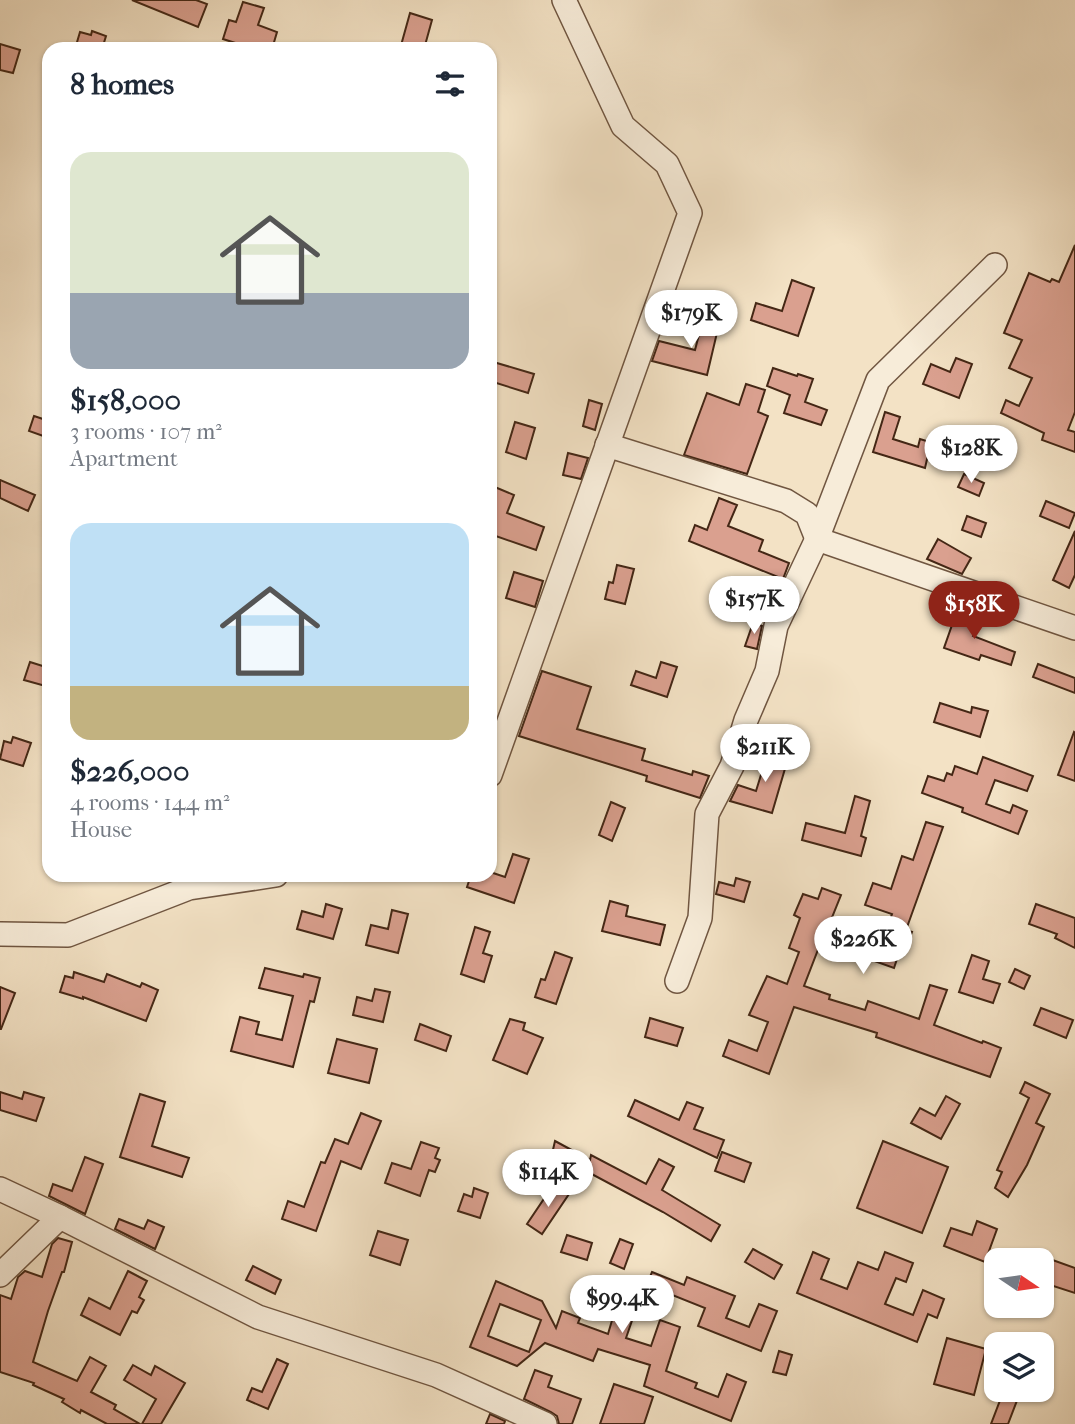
<!DOCTYPE html>
<html lang="en">
<head>
<meta charset="utf-8">
<style>
  :root { --surface:#fff; --page:#f2f2f3; --text:#1f2937; --muted:#747a83; --accent:#8f2418 }
  body { margin:0; font-family:"IM FELL French Canon",serif; background:var(--page); color:var(--text); height:100vh; display:flex; flex-direction:column; font-size:26px; white-space:nowrap }
  * { box-sizing:border-box; margin:0 }
  p { font-size:23px; color:var(--muted) }
  .icon { flex:none; width:38px; height:38px; fill:none; stroke:currentColor; stroke-width:2; stroke-linecap:round; stroke-linejoin:round }
  .map { position:relative; flex:1; overflow:hidden }
  .sheet { position:absolute; left:42px; top:42px; width:455px; height:840px; display:flex; flex-direction:column; background:var(--surface); border-radius:21px; box-shadow:0 2px 5px #0004 }
  .sheet>* { flex:none }
  .needle { width:46px; rotate:103deg }
  .fabs { position:absolute; left:984px; top:1248px; display:grid; gap:14px }
  .fabs a { display:grid; place-items:center; width:70px; height:70px; border-radius:14px; background:var(--surface); box-shadow:0 2px 5px #0004; font-size:35px }
  .price { position:absolute; translate:-50% -60px; padding:0 16px; border-radius:24px; background:#fff; color:#222; font-size:23px; line-height:46px; filter:drop-shadow(0 2px 4px #0008) }
  .price::after { content:''; position:absolute; left:50%; top:42px; width:21px; height:16px; margin-left:-10px; background:inherit; clip-path:polygon(0 0,100% 0,50% 100%) }
  .price.selected { background:var(--accent); color:#fff }
  ul { padding:0; list-style:none }
  li { display:grid; align-content:center; gap:14px; height:371px; padding:0 28px }
  li span { display:grid; place-items:center; height:217px; border-radius:21px; color:#555 }
  li>.icon { margin-inline-start:auto }
  span .icon { width:126px; height:126px; fill:#fffc; stroke-width:1 }
  li b { font-size:30px }
  h2 { display:flex; justify-content:space-between; align-items:center; height:84px; padding:0 28px; font-size:30px }
  .map>svg:first-child { display:block }
</style>
</head>
<body>
<div class="map">
<svg width="1075" height="1424" viewBox="0 0 1075 1424">
  <rect width="100%" height="100%" fill="#f3e2c5"/>
  <filter id="stains"><feTurbulence type="fractalNoise" baseFrequency=".00286" numOctaves="4"/><feColorMatrix values="0 0 0 0 .2 0 0 0 0 .09 0 0 0 0 .02 0 0 0 .5 -.17"/></filter>
  <radialGradient id="worn" r=".72"><stop offset=".6" stop-color="#630" stop-opacity="0"/><stop offset="1" stop-color="#630" stop-opacity=".3"/></radialGradient>
  <!-- building -->
  <g fill="#daa08f" stroke="#442715" stroke-width="2" fill-rule="evenodd">
    <path d="M132,0H196L207,4L198,27Z"/>
    <path d="M243,2L264,8L258,25L277,32L272,49H254L223,39L229,20L236,22Z"/>
    <path d="M410,13L432,20L424,49H400Z"/>
    <path d="M92,31L106,36L102,49H75L80,32L91,35Z"/>
    <path d="M0,44L20,50L13,73L0,70Z"/>
    <path d="M1075,245V412L1068,430L1075,432V452L1042,440L1044,433L1001,413L1006,400L1019,406L1032,378L1009,368L1022,340L1004,333L1029,273L1050,282L1052,279L1059,282Z"/>
    <path d="M792,280L814,288L798,336L751,320L756,303L782,311Z"/>
    <path d="M704,315L720,320L707,375L652,361L659,341L695,350Z"/>
    <path d="M956,358L972,364L959,398L923,384L931,364L950,372Z"/>
    <path d="M490,361L534,374L528,393L490,381Z"/>
    <path d="M773,368L797,376L798,374L813,379L805,402L827,410L821,425L784,413L790,395L767,386Z"/>
    <path d="M746,384L765,390L758,412L768,416L747,474L684,455L707,393L739,405Z"/>
    <path d="M589,400L602,404L595,430L583,426Z"/>
    <path d="M885,412L900,417L893,439L918,447L920,439L936,444L932,456L928,455L925,468L873,452Z"/>
    <path d="M34,416L49,421V438L29,431Z"/>
    <path d="M515,422L535,428L526,459L506,452Z"/>
    <path d="M568,453L588,458L581,479L563,475Z"/>
    <path d="M964,474L984,483L979,496L958,487Z"/>
    <path d="M0,480L35,495L28,511L0,498Z"/>
    <path d="M490,485L514,495L507,513L544,527L536,550L490,534Z"/>
    <path d="M719,498L737,505L728,526L763,540L759,551L789,563L783,579L689,541L695,525L707,530Z"/>
    <path d="M1046,501L1075,513L1069,528L1040,516Z"/>
    <path d="M967,516L986,523L981,537L962,530Z"/>
    <path d="M1075,531V575L1069,588L1053,580Z"/>
    <path d="M938,539L971,558L962,574L927,559Z"/>
    <path d="M617,565L634,569L625,604L605,599L609,582L613,583Z"/>
    <path d="M514,572L543,581L535,607L506,598Z"/>
    <path d="M958,608L975,614L971,624L976,626L973,636L1015,652L1011,665L981,655L979,660L944,648Z"/>
    <path d="M753,623L762,626L757,649L745,646Z"/>
    <path d="M30,662L49,668V687L24,680Z"/>
    <path d="M661,662L677,667L667,697L631,685L636,671L656,678Z"/>
    <path d="M1038,664L1075,678V693L1033,677Z"/>
    <path d="M542,671L591,687L577,729L645,749L642,760L692,775L693,771L709,776L700,798L646,781L647,776L519,736Z"/>
    <path d="M940,703L971,713L972,707L988,711L980,737L934,722Z"/>
    <path d="M1074,732L1075,733V781L1058,775Z"/>
    <path d="M13,737L31,743L23,766L0,759L4,741L11,743Z"/>
    <path d="M769,749L789,755L772,813L730,801L738,785L756,791Z"/>
    <path d="M983,757L1033,776L1027,791L995,780L986,804L1010,813L1013,805L1027,811L1018,834L962,812L963,808L922,793L928,776L944,781L947,773L952,775L955,766L977,774Z"/>
    <path d="M855,796L870,801L861,836L866,838L861,856L802,840L806,823L845,833Z"/>
    <path d="M611,802L625,808L612,841L599,835Z"/>
    <path d="M926,822L943,827L906,930L912,932L907,946L902,944L894,968L821,942L804,986L830,995L829,999L865,1010L868,1001L919,1019L930,985L947,990L934,1025L982,1043L983,1041L1001,1048L990,1077L876,1037L877,1033L794,1007L769,1074L723,1056L729,1040L757,1051L768,1022L749,1015L767,976L787,984L799,952L789,948L800,918L794,915L803,894L818,899L822,888L841,895L831,920L883,938L892,914L865,905L873,883L891,889L902,856L913,860Z"/>
    <path d="M513,854L529,859L514,903L467,887L471,875H490V872L505,877Z"/>
    <path d="M736,878L750,882L744,902L716,894L719,882L734,886Z"/>
    <path d="M610,901L628,906L626,916L665,925L660,945L602,931Z"/>
    <path d="M326,904L342,909L333,939L297,929L302,911L323,917Z"/>
    <path d="M1036,904L1075,918V948L1055,938L1057,934L1029,924Z"/>
    <path d="M392,910L408,914L398,953L366,945L371,925L388,929Z"/>
    <path d="M475,927L490,932L483,953L492,956L484,982L461,974Z"/>
    <path d="M555,952L572,958L556,1004L535,997L541,979L545,980Z"/>
    <path d="M972,955L989,961L983,979L1000,984L993,1003L959,992Z"/>
    <path d="M265,968L303,977L304,974L320,978L314,1002L310,1001L293,1067L231,1051L240,1017L259,1022L256,1034L282,1040L293,996L259,988Z"/>
    <path d="M1015,969L1030,976L1024,989L1009,982Z"/>
    <path d="M74,972L104,982L107,974L140,987L142,983L158,990L146,1021L83,997V999L60,992L65,976L73,978Z"/>
    <path d="M0,987L15,993L1,1029H0Z"/>
    <path d="M375,989L390,992L383,1022L353,1015L357,997L372,1001Z"/>
    <path d="M1041,1008L1073,1020L1066,1038L1034,1025Z"/>
    <path d="M650,1018L683,1028L677,1046L645,1037Z"/>
    <path d="M510,1019L525,1023L523,1030L543,1038L527,1074L493,1060Z"/>
    <path d="M420,1024L451,1036L446,1051L415,1040Z"/>
    <path d="M337,1039L377,1049L369,1083L328,1073Z"/>
    <path d="M1025,1082L1050,1094L1036,1123L1044,1127L1027,1165L1008,1197L995,1188L1002,1172L997,1170L1029,1098L1020,1093Z"/>
    <path d="M0,1092L22,1099L24,1092L44,1098L36,1121L0,1110Z"/>
    <path d="M140,1094L165,1102L152,1146L189,1158L182,1177L120,1157Z"/>
    <path d="M946,1096L960,1104L941,1139L911,1123L920,1108L935,1116Z"/>
    <path d="M635,1100L679,1120L687,1102L703,1108L694,1129L724,1140L717,1158L628,1116Z"/>
    <path d="M361,1113L381,1121L361,1169L341,1161L316,1231L282,1219L288,1201L304,1207L321,1162L325,1163L335,1139L348,1144Z"/>
    <path d="M555,1141L590,1160L591,1155L646,1184L659,1159L674,1167L662,1190L720,1225L711,1241L663,1212L586,1171L588,1167L584,1172L552,1154Z"/>
    <path d="M883,1141L948,1167L922,1233L857,1208Z"/>
    <path d="M421,1142L439,1148L435,1158L440,1160L435,1172L429,1170L420,1196L385,1183L392,1163L411,1169Z"/>
    <path d="M722,1152L751,1163L744,1182L715,1171Z"/>
    <path d="M85,1157L103,1164L85,1214L49,1196L53,1184L72,1191Z"/>
    <path d="M554,1184L569,1194L542,1234L527,1224Z"/>
    <path d="M474,1188L488,1193L480,1218L458,1211L464,1194L472,1197Z"/>
    <path d="M119,1219L144,1229L148,1220L164,1227L155,1249L115,1229Z"/>
    <path d="M977,1221L997,1229L985,1262L944,1246L951,1228L972,1235Z"/>
    <path d="M378,1231L408,1240L400,1265L370,1255Z"/>
    <path d="M567,1235L592,1243L587,1260L561,1252Z"/>
    <path d="M58,1238L72,1242L64,1272H62L48,1311L33,1362L77,1381L90,1357L106,1366L91,1392L116,1405L114,1409L140,1424H107L81,1410L80,1413L62,1402L64,1399L33,1385L34,1383L0,1372V1295L11,1299L18,1277L25,1271L42,1277L52,1244Z"/>
    <path d="M620,1239L633,1244L624,1269L610,1263Z"/>
    <path d="M753,1249L782,1265L774,1279L745,1262Z"/>
    <path d="M813,1252L829,1259L821,1279L847,1289L858,1262L878,1270L885,1252L913,1263L906,1282L896,1278L885,1304L913,1315L923,1290L944,1299L937,1318L928,1314L917,1342L797,1293Z"/>
    <path d="M1047,1258L1075,1268V1293L1041,1282V1273Z"/>
    <path d="M253,1266L281,1280L275,1294L246,1280Z"/>
    <path d="M128,1271L147,1281L139,1297L144,1300L137,1313L132,1311L120,1335L81,1315L89,1298L110,1309Z"/>
    <path d="M652,1272L684,1285L687,1277L735,1296L726,1318L749,1327L759,1304L777,1311L761,1351L698,1326L705,1308L660,1290L651,1317L635,1312L626,1338L651,1346L660,1320L680,1327L666,1371L697,1383L695,1388L718,1397L727,1374L746,1382L731,1421L644,1386L650,1365L598,1349L593,1361L545,1343L517,1366L470,1347L496,1281L542,1301L556,1328L562,1311L580,1318L578,1323L608,1334L621,1290L642,1296ZM500,1304L541,1320L529,1352L488,1336Z"/>
    <path d="M947,1338L986,1349L974,1395L934,1384Z"/>
    <path d="M779,1351L792,1355L786,1375L773,1372Z"/>
    <path d="M277,1359L288,1364L268,1409L247,1400L252,1388L262,1392Z"/>
    <path d="M133,1365L151,1375L155,1366L185,1383L161,1424H142L156,1399L124,1380Z"/>
    <path d="M535,1370L552,1376L548,1387L581,1399L572,1424H559L557,1416L551,1412L524,1399Z"/>
    <path d="M614,1384L653,1397L644,1424H600Z"/>
    <path d="M1004,1390H1021L1008,1424H991Z"/>
    <path d="M490,1414L505,1421L504,1424H486Z"/>
  </g>
  <g fill="none" stroke-linecap="round" stroke-linejoin="round">
    <defs>
      <g id="minor">
        <path d="M607,445L786,501L807,514L817,539L1075,628"/>
        <path d="M490,775L690,213L667,164L623,126L564,0"/>
        <path d="M0,934L68,935L189,888L276,875"/>
        <path d="M677,981L700,918L707,814L732,766L746,720L767,671L776,626L817,539L878,380L995,265"/>
        <path d="M0,1189L60,1217L258,1317L436,1375L545,1424"/>
        <path d="M0,1275L60,1217"/>
      </g>
    </defs>
    <!-- minor casing -->
    <use href="#minor" stroke="#705641" stroke-width="26"/>
    <!-- minor -->
    <use href="#minor" stroke="#f7ecd9" stroke-width="23"/>
  </g>
  <rect width="100%" height="100%" filter="url(#stains)"/>
  <rect width="100%" height="100%" fill="url(#worn)"/>
</svg>
<div class="fabs">
<a><svg class="needle" viewBox="-14 -14 28 28"><path d="M0-13l5 13h-10z" fill="#e53935"/><path d="M0 13l5-13h-10z" fill="#747a83"/></svg></a>
<a><svg class="icon" aria-label="layers" viewBox="0 0 24 24"><path d="M12 4l9 5-9 5-9-5zM3 14l9 5 9-5"/></svg></a>
</div>
<b class="price" style="left:691px;top:350px">$179K</b>
<b class="price" style="left:971px;top:485px">$128K</b>
<b class="price" style="left:754px;top:636px">$157K</b>
<b class="price selected" style="left:974px;top:641px">$158K</b>
<b class="price" style="left:765px;top:784px">$211K</b>
<b class="price" style="left:863px;top:976px">$226K</b>
<b class="price" style="left:548px;top:1209px">$114K</b>
<b class="price" style="left:622px;top:1335px">$99.4K</b>
<section class="sheet">
<h2>8 homes<svg class="icon" aria-label="filters" viewBox="0 0 24 24"><path d="M4 7h16M4 17h16"/><circle cx="9" cy="7" r="2"/><circle cx="15" cy="17" r="2"/></svg></h2>
<ul>
<li><span style="background:linear-gradient(#dfe7d0 65%,#9aa5b1 0)"><svg class="icon" aria-label="home" viewBox="0 0 24 24"><path d="M3 11l9-7 9 7M6 9v11h12V9"/></svg></span><div><b>$158,000</b><p>3 rooms · 107 m²</p><p>Apartment</p></div></li>
<li><span style="background:linear-gradient(#bfe0f5 75%,#c2b280 0)"><svg class="icon" aria-label="home" viewBox="0 0 24 24"><path d="M3 11l9-7 9 7M6 9v11h12V9"/></svg></span><div><b>$226,000</b><p>4 rooms · 144 m²</p><p>House</p></div></li>
</ul>
</section>
</div>
</body>
</html>
